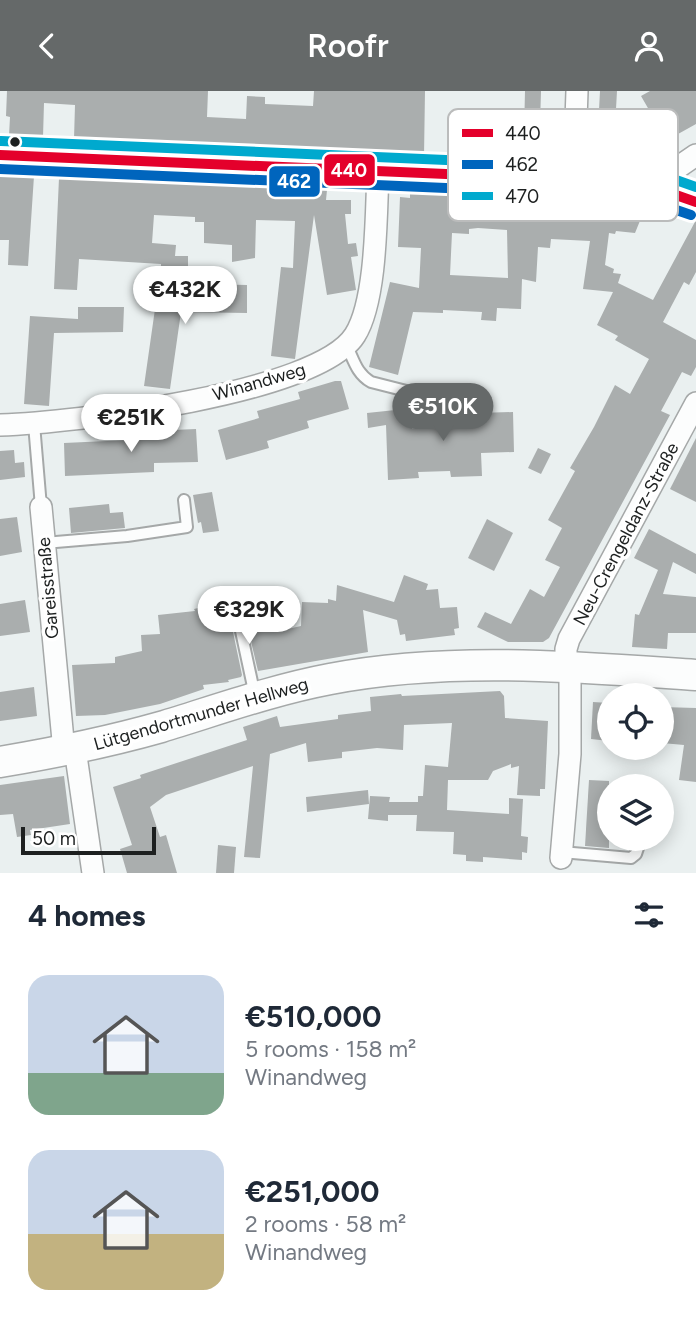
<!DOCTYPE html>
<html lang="en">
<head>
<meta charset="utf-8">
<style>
  :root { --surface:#fff; --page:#f2f2f3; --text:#1f2937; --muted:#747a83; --accent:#656969 }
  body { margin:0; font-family:Figtree,sans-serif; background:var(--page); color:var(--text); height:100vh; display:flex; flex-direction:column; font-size:26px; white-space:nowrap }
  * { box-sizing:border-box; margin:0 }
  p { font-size:23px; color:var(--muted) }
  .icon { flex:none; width:38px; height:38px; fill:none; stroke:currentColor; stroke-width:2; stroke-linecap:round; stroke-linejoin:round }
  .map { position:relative; height:782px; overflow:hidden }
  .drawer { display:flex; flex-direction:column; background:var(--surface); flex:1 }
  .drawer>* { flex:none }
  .buttons { position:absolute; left:597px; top:592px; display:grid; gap:14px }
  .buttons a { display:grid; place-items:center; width:77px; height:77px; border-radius:50%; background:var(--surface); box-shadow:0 4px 18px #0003; font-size:35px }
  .scale { position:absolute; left:21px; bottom:18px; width:135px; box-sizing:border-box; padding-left:7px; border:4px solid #1d2020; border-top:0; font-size:19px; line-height:24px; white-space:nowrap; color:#1d2020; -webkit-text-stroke:5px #fff; paint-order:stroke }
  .price { position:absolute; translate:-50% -60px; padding:0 16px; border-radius:24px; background:#fff; color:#222; font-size:23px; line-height:46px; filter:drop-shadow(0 2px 4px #0008) }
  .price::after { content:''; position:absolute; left:50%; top:42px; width:21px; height:16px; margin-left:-10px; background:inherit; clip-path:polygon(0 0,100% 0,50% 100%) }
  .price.active { background:var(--accent); color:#fff }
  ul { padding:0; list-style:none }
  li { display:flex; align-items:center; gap:21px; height:175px; padding:0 28px }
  li span { display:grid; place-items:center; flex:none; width:196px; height:140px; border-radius:21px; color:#555 }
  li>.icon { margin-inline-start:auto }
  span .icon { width:84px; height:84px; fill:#fffc; stroke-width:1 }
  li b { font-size:30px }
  h2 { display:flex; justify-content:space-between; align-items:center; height:84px; padding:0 28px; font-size:30px }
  header { display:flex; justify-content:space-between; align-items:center; height:91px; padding:0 28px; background:var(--accent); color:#fff; font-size:32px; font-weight:600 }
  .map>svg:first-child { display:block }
</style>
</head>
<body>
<header><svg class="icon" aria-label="back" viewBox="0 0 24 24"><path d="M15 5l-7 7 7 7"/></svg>Roofr<svg class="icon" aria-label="person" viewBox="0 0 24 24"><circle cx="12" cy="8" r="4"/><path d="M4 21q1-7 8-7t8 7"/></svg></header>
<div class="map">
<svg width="696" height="782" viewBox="0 0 696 782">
  <rect width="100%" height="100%" fill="#eaf0f0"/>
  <!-- building -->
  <g fill="#aaaeae" fill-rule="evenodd">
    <path d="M7,0H208L207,26L246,28L247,5L265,6V13L313,15L314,0H425L424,65L74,48L75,14L44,12L43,46L9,45L10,26L6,25Z"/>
    <path d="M525,0H541L539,69L486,67L487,41L524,42Z"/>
    <path d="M600,0H617L615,36L656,31L641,5L650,0H696V33L635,67V69L604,72L598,38Z"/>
    <path d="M0,84L34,85L28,175L8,174L9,149H0Z"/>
    <path d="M59,87L327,99L326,109H351V123H345L348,153L356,152L358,165L351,166L356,199L327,204L314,124L295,268L271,265L281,176L293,177L295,130L256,129L255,167L232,171V154L204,152V131H195V126L154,124L152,152L176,154L175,165H188V180L175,179V182L161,184V173L79,168L77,199L54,198Z"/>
    <path d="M410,102L597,108L646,115L635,142L616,140L615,143L609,142L605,174L614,178L613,182L621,183L618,192L653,209L696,129V181L689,194L684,191L663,231L696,249V276L691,285L682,281L661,320L670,324L549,547L543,551H508L477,536L485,521L511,533L530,498L544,506L560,476L545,469L562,437L548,429L575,380L570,377L594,336L615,294L630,303L649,268L615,249L618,245L597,234L613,201L583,198L590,150L551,148L550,157L538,156L536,191L522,188L521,218L497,217L496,230L481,229L482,221L443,219V222L413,221L398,284L369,276L390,191L419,197L421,157L398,156L400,106L410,107ZM478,137L507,139L508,187L450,184L452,142L469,143V138Z"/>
    <path d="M203,193L247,194V222L181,221L170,298L144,295L157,204L202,211Z"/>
    <path d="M78,216H124L123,241L54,242L49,315L24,313L30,225L78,228Z"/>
    <path d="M335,290H341L349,318L307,330L309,337L267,350L269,357L226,369L218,339L259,327L257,320L300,308L298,301Z"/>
    <path d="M405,318L406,332H412V338L447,336V323L513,321L514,361L481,362L482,385L451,386L450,380L418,381L419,387L388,389L386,334L368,337L367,322Z"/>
    <path d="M196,338L198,371L154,372V381L65,385L64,352L150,348V340Z"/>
    <path d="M696,347V411L670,398Z"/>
    <path d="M538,357L551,363L541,383L528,377Z"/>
    <path d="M14,359L15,372L24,371L25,386L0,389V360Z"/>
    <path d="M212,401L219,440L203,442L201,431L198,432L193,404Z"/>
    <path d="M109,413L110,422L123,421L125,437L71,442L69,417Z"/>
    <path d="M17,426L22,461L0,465V428Z"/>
    <path d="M487,428L513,442L494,480L468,467Z"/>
    <path d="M649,438L696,463V483L673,471L663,503L696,506V542H668L667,558L632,556L635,523L639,524L658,479L634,467Z"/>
    <path d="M404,484L428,493L426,499L438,498L440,517L457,516L459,537L454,538L455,544L406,550L405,543L400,544L397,529L363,519L368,561L258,580L248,538L244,533H239L233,541L242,584L241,586L228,589L229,591L203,594L204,598L160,613L105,624L76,625L72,574L115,572V566L142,560L141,544L160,543L158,524L195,520L194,518L245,506L249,521L259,522V531H272L274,541L301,535L302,511L328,512V508L336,510L337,494L394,511Z"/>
    <path d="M25,509L30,541L0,545V513Z"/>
    <path d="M34,596L37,625L0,630V601Z"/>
    <path d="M500,600L504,605L505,627L548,630L545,698H540V705L517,704L519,675L511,677V673L493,680L488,689H448L447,719L509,723V707L523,708L521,745L528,746L527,762L522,761V769L483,766V771L466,770V764L453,763L454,741L416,740L417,724H388V730L368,728L370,705L390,706L389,711H418V705H423L425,674L448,676L452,632L404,634L403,659L377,657L342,661V667L308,671L306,652L270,663L260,767L244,766L253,675L166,704L150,716L160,746L166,744L177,782H127L120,758L132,754L113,696L141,687L140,684L247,649L243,636L277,625L280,636L338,628V624L371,620L370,606L401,603L402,605Z"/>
    <path d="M593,611L609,612V650L591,648Z"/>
    <path d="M662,616L696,617V691L679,689L684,654L662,652Z"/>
    <path d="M64,685L70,733L30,739L31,744L17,746L13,723L0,724V694Z"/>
    <path d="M589,689L609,690V757L585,755Z"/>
    <path d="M368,699L369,713L307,721L306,706Z"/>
    <path d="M218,754L236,756L234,782H216Z"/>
  </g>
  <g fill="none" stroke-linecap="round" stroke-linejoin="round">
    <defs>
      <g id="lane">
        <path d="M347,255C354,270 357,283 371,291L434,307"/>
        <path d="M34,333L41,416"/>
        <path d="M44,452L127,445L187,436L184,409"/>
        <path d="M241,540L255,605"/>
        <path d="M561,761L631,767L636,763L639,754"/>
      </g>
      <g id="street">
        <path d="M574,88L577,0"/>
        <path d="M659,98L677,77L696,64"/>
        <path d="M0,334C71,332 318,303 355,244C377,209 376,123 378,81"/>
        <path d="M41,416L64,660"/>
        <path d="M566,577V558L569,548L696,312"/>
        <path d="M75,658L93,782"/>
        <path d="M561,767L570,663V577"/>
      </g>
      <g id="secondary">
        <path d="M0,64L610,90L659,98L696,111"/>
        <path d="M0,671C54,662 108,651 161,636C217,619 272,599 330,588C449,565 576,576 696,584"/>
      </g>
    </defs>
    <!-- lane casing -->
    <use href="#lane" stroke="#a5a8a8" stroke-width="14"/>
    <!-- street casing -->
    <use href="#street" stroke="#a5a8a8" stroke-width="24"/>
    <!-- secondary casing -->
    <use href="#secondary" stroke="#a5a8a8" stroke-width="33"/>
    <!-- lane -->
    <use href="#lane" stroke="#fcfdfd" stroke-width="10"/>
    <!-- street -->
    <use href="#street" stroke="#fcfdfd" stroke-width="21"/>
    <!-- secondary -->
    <use href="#secondary" stroke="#fcfdfd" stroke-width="30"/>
    <defs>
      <path id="bus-1" d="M0,64L610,90L659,98L696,111"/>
      <path id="bus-2" d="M0,78L609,104L656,112L691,124"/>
      <path id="bus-3" d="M1,50L611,76L662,84L696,96"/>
    </defs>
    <!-- bus-1 casing -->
    <use href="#bus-1" stroke="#fff" stroke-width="16"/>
    <!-- bus-2 casing -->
    <use href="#bus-2" stroke="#fff" stroke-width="16"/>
    <!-- bus-3 casing -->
    <use href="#bus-3" stroke="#fff" stroke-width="16"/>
    <!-- bus-1 -->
    <use href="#bus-1" stroke="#e4002b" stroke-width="10"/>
    <!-- bus-2 -->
    <use href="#bus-2" stroke="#0065bd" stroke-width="10"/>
    <!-- bus-3 -->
    <use href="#bus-3" stroke="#00a9ce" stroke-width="10"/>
  </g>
  <!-- markers -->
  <circle fill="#1d2020" stroke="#fff" stroke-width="2.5" cx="15" cy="51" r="6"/>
  <g text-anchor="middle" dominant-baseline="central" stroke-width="7" stroke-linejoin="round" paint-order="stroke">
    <!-- street labels -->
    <g font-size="18" fill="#1d2020" stroke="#fff">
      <text transform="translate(259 291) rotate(-16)">Winandweg</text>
      <text transform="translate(626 443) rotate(-62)">Neu-Crengeldanz-Straße</text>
      <text transform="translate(48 497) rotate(-95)">Gareisstraße</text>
      <text transform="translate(201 623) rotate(-16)">Lütgendortmunder Hellweg</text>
    </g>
  </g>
  <!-- legend -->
  <rect x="448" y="18" width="230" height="112" rx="10" fill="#fff" stroke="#bbbcbc" stroke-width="2"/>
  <rect x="462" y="38" width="31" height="8" fill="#e4002b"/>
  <rect x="462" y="69" width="31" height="9" fill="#0065bd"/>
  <rect x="462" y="101" width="31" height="8" fill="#00a9ce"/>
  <g font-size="19" fill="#1d2020">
    <text x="505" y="49">440</text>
    <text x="505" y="80">462</text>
    <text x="505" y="112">470</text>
  </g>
  <g stroke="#fff" stroke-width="2.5">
    <rect x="323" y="62" width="53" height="34" rx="7" fill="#e4002b"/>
    <rect x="268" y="74" width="53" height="33" rx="7" fill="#0065bd"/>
  </g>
  <g font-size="19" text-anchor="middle" font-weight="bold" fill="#fff">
    <text x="349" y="86">440</text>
    <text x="294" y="97">462</text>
  </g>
</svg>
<div class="buttons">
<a><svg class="icon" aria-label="locate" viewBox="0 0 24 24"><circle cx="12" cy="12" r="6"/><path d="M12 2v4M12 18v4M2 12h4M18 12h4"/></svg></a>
<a><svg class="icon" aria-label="layers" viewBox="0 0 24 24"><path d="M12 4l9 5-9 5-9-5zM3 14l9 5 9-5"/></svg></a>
</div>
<div class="scale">50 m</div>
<b class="price" style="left:185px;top:235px">€432K</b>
<b class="price active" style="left:443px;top:352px">€510K</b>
<b class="price" style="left:131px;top:363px">€251K</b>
<b class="price" style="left:249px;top:555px">€329K</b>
</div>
<section class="drawer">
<h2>4 homes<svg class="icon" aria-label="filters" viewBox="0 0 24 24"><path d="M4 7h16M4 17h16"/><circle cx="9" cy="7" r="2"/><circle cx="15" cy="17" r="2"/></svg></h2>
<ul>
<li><span style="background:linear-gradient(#c9d6e8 70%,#7fa58c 0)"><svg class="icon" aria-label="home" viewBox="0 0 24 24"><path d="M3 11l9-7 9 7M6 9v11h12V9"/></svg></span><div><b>€510,000</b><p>5 rooms · 158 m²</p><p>Winandweg</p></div></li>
<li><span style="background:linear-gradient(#c9d6e8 60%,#c2b280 0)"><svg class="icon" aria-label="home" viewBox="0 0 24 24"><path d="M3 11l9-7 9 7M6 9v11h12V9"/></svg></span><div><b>€251,000</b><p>2 rooms · 58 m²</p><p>Winandweg</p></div></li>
</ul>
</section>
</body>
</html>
